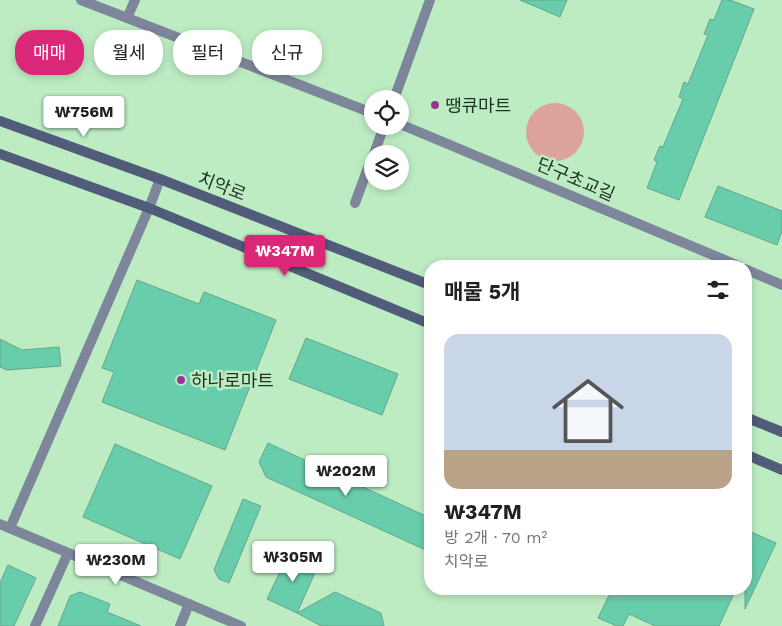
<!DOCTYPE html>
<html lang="ko">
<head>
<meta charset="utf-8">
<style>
  :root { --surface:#fff; --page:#f2f2f2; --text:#202124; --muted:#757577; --accent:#db2777 }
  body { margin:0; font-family:"Work Sans","Noto Sans KR",sans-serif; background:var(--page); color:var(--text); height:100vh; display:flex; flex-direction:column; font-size:19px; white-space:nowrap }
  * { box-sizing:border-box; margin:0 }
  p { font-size:16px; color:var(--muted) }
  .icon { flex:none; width:28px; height:28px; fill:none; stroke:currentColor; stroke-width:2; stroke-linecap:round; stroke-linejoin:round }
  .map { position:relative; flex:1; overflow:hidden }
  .panel { position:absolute; left:424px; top:260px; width:328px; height:335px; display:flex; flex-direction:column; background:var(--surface); border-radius:20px; box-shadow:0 2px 8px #0003 }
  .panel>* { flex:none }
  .top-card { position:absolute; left:15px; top:30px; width:334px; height:45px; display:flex; gap:10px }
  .buttons { position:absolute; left:364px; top:90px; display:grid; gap:10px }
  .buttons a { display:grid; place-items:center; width:45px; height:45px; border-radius:50%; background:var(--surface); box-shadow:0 2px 8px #0003; font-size:25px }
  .price { position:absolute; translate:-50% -42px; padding:0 11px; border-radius:5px; background:#fff; color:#222; font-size:16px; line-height:32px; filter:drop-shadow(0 1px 2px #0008) }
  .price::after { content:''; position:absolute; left:50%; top:30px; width:15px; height:11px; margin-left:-8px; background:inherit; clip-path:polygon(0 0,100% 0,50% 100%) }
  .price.selected { background:var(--accent); color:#fff }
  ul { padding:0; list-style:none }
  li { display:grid; align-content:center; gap:10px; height:265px; padding:0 20px }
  li span { display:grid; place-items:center; height:155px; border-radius:15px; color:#555 }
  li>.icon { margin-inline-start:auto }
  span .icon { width:90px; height:90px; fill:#fffc; stroke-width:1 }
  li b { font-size:21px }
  h2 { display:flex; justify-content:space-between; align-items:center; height:60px; padding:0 20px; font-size:21px }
  .chip { padding:0 18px; border-radius:20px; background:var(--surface); box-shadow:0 2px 8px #0003; font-size:18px; line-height:45px }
  .chip.selected { background:var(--accent); color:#fff }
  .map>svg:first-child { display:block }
</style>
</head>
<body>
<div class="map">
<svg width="782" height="626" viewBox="0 0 782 626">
  <rect width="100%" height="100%" fill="#bdecc3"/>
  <!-- green -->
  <circle fill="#dca49b" cx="555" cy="132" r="29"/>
  <!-- building -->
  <g fill="#68cdaa" stroke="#66a58e">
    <path d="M520,0H567L560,17Z"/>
    <path d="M722,0H730L754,9L679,200L647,188L657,162L654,160L660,146L663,147L683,99L679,97L684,82L688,84L708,35L704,34L710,19L714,20Z"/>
    <path d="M718,186L782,211V231L777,245L705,217Z"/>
    <path d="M137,280L199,304L204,292L276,320L225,450L102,402L114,372L102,368Z"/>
    <path d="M306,338L398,374L382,415L289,379Z"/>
    <path d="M0,339L22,350L59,347L61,366L7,370L0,367Z"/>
    <path d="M268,443L430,518V552L266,477L259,462Z"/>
    <path d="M115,444L212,486L180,559L83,517Z"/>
    <path d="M243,499L261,506L229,583L219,579L214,570Z"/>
    <path d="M749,531L776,543L745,609V540Z"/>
    <path d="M289,553L318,566L297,613L267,599Z"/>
    <path d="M8,565L36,578L14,626H0V583Z"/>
    <path d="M612,589H736L719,626H655L629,614L623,626H617L598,618Z"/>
    <path d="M80,592L110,604L107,612L141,626H58L70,596Z"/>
    <path d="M335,592L381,613L384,626H321L297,613Z"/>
  </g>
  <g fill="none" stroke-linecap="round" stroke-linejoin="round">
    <!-- minor -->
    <g stroke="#7e869b" stroke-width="10">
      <path d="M81,0L372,113"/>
      <path d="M127,18L135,0"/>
      <path d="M394,99L430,0"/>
      <path d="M400,124L739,266"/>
      <path d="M374,154L384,126"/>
      <path d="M355,203L372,157"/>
      <path d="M745,269L782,285"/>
      <path d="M10,528L149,208"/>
      <path d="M35,626L68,553"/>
      <path d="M180,626L189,604"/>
    </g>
    <!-- tertiary -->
    <g stroke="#7e869b" stroke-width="10">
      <path d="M149,208L160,179"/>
      <path d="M0,524L241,626"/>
    </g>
    <!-- secondary -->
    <g stroke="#515c7a" stroke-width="10">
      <path d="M0,121L160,179L430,285"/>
      <path d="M0,154L149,208L430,324"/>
      <path d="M745,417L782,432"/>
      <path d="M745,454L782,470"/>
    </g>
  </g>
  <!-- markers -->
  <g fill="#993297" stroke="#bdecc3" stroke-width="2">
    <circle cx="435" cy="105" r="5"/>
    <circle cx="181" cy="380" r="5"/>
  </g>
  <g text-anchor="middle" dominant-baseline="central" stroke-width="5" stroke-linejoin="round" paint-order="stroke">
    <!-- poi labels -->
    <g font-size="18" fill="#1f3122" stroke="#bdecc3" text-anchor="start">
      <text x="445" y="105">땡큐마트</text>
      <text x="191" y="380">하나로마트</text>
    </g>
    <!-- street labels -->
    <g font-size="18" fill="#1f3122" stroke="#bdecc3">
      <text transform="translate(576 179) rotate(23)">단구초교길</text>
      <text transform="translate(222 186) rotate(21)">치악로</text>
    </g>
  </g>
</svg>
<div class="buttons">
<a><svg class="icon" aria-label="locate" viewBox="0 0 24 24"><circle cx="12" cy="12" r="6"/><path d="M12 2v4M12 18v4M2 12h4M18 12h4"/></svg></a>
<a><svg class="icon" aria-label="layers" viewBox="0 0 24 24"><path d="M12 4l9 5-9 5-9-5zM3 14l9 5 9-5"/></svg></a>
</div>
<b class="price" style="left:84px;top:138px">₩756M</b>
<b class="price selected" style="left:285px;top:277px">₩347M</b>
<b class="price" style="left:346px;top:497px">₩202M</b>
<b class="price" style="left:293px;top:583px">₩305M</b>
<b class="price" style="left:116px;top:586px">₩230M</b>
<div class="top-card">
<a class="chip selected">매매</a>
<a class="chip">월세</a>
<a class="chip">필터</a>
<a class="chip">신규</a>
</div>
<section class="panel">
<h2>매물 5개<svg class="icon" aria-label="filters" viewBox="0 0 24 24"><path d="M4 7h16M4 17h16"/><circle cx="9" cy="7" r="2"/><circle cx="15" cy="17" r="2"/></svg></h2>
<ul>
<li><span style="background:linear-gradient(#c9d6e8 75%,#b9a48a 0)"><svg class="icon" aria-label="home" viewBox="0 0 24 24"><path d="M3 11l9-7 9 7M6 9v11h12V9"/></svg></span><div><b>₩347M</b><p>방 2개 · 70 m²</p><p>치악로</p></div></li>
</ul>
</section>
</div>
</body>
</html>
